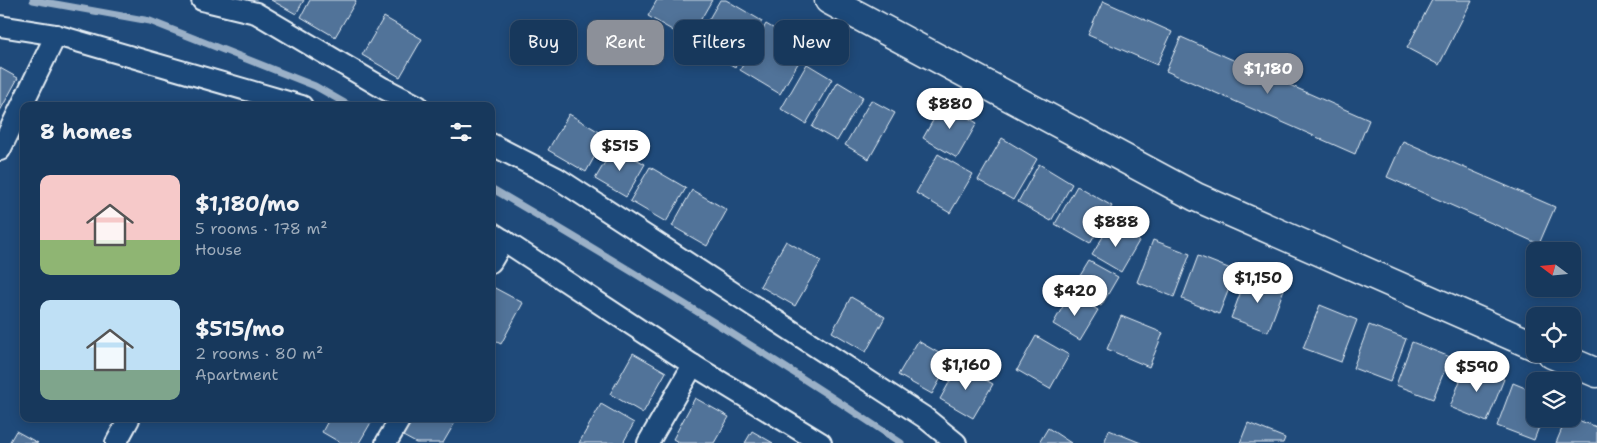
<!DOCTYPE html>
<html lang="en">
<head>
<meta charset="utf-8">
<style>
  :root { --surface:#17385c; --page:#244365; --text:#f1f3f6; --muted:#9eacbb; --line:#365272; --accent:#8c9099 }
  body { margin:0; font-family:"Shantell Sans",sans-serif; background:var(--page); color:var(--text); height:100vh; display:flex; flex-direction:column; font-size:19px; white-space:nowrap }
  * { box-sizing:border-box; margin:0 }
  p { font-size:16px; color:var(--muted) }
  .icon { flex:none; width:28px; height:28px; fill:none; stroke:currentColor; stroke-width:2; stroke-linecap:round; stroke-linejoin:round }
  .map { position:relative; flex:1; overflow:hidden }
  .panel { position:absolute; left:20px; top:102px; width:475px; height:320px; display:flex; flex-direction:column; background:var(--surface); border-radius:10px; box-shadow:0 2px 12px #0003,0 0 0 1px var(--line) }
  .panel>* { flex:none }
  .hud { position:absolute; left:510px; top:20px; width:475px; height:45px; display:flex; gap:10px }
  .needle { width:32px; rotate:286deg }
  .controls { position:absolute; left:1526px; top:242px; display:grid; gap:10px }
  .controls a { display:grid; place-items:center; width:55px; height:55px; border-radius:10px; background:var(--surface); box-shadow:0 2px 12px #0003,0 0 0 1px var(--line); font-size:25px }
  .price { position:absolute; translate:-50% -42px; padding:0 11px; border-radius:18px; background:#fff; color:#222; font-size:16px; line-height:32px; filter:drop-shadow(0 1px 2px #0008) }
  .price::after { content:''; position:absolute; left:50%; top:30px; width:15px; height:11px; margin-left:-8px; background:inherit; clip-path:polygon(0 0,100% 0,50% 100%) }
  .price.current { background:var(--accent); color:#fff }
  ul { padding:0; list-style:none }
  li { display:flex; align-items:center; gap:15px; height:125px; padding:0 20px }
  li span { display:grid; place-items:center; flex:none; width:140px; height:100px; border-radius:10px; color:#555 }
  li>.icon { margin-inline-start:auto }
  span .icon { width:60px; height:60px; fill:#fffc; stroke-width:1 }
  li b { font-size:21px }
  h2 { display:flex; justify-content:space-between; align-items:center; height:60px; padding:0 20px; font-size:21px }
  .chip { padding:0 18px; border-radius:10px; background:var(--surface); box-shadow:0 2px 12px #0003,0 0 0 1px var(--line); font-size:18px; line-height:45px }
  .chip.current { background:var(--accent); color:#fff }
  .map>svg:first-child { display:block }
</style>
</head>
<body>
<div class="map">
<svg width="1597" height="443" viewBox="0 0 1597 443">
  <rect width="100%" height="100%" fill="#1f4a7a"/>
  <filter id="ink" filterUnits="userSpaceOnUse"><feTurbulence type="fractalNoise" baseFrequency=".02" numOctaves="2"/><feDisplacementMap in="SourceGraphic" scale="10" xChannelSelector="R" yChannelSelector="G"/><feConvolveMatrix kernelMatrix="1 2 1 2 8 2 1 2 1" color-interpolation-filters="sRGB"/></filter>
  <g filter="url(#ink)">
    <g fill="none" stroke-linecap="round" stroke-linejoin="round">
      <!-- stream -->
      <g stroke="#9ab0c7" stroke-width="7">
        <path d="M33,0L150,21L315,86L350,106"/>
        <path d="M491,188C630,269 767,353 901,443"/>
      </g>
    </g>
    <!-- building -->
    <g fill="#517399" stroke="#e8f1f8">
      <path d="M271,0H304L296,14Z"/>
      <path d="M310,0H355L356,1L335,37L301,17Z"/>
      <path d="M657,0H712L689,40L648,16Z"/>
      <path d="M720,0H726L762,21L735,67L695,43Z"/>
      <path d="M1432,0H1472L1439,65L1407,48Z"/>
      <path d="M1103,1L1172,32L1157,65L1088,35Z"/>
      <path d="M384,17L422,39L400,77L362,55Z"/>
      <path d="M766,24L807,48L780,94L740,70Z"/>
      <path d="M1181,37L1369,120L1355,154L1166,71Z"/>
      <path d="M807,64L832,79L806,124L781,109Z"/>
      <path d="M0,68L18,78L0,111Z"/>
      <path d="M838,82L863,97L837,141L812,127Z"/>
      <path d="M871,100L895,113L869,159L845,145Z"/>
      <path d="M943,103L977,123L957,158L923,138Z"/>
      <path d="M569,114L606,136L586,172L548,150Z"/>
      <path d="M1002,138L1037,159L1013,200L978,180Z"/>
      <path d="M1403,141L1555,207L1539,244L1387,177Z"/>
      <path d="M614,147L645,164L626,197L595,179Z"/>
      <path d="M938,154L973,174L950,213L916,193Z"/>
      <path d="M1039,164L1072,184L1051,221L1018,202Z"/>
      <path d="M650,167L686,188L666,222L630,201Z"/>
      <path d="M1077,186L1112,206L1090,244L1055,224Z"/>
      <path d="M692,190L727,210L707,246L672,226Z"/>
      <path d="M1110,225L1139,241L1121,272L1092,255Z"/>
      <path d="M1153,240L1190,254L1174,297L1137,282Z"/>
      <path d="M786,241L821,261L795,306L760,286Z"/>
      <path d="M1198,256L1236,271L1219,314L1182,299Z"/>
      <path d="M1089,261L1118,277L1101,306L1072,289Z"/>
      <path d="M1247,275L1284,289L1268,332L1231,318Z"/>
      <path d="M491,286L523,303L501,344L491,339Z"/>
      <path d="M1070,294L1098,310L1080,340L1053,324Z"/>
      <path d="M851,297L885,317L866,352L832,332Z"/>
      <path d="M1320,305L1357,320L1341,362L1303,348Z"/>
      <path d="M1121,316L1163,333L1149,367L1107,349Z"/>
      <path d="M1369,325L1406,339L1390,382L1353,368Z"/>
      <path d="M1036,336L1069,355L1050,389L1017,370Z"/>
      <path d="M918,341L951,360L932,394L898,375Z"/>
      <path d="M1412,342L1450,357L1433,399L1396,385Z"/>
      <path d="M633,353L666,372L643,413L610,394Z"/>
      <path d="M959,365L993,384L973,418L940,399Z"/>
      <path d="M1466,365L1504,379L1487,422L1450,407Z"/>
      <path d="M1513,383L1535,392V419H1542L1534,440L1497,426Z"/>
      <path d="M695,398L729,417L714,443H680L673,439Z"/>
      <path d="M601,404L634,423L623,443H579Z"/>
      <path d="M1572,418L1597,427V443H1556L1566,419H1572Z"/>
      <path d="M329,419H373L359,443H341L322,432Z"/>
      <path d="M413,419H457L443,443H416L403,436Z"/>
      <path d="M1248,423L1285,438L1283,443H1240Z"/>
      <path d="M1048,428L1071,443H1039Z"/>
      <path d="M1109,430L1141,443H1104Z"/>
      <path d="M16,431L38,443H9Z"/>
      <path d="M752,431L773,443H745Z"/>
    </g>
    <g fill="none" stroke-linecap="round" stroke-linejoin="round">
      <defs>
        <g id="street">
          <path d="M202,0L256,13L383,88L418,106"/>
          <path d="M0,26L56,35L302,106"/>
          <path d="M491,144L557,178L924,417L956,443"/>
          <path d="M0,150L56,35"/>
          <path d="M491,232L693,365L821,443"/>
          <path d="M491,262L504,240"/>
          <path d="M116,443L129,419"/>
          <path d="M386,443L400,419"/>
          <path d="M648,443L693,365"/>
        </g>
        <g id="secondary">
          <path d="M829,0L1196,197L1535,346"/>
          <path d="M1552,354L1597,373"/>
        </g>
      </defs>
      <!-- street casing -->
      <use href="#street" stroke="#e8f1f8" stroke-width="24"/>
      <!-- secondary casing -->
      <use href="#secondary" stroke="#e8f1f8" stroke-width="31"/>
      <!-- street -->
      <use href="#street" stroke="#1f4a7a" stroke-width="20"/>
      <!-- secondary -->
      <use href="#secondary" stroke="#1f4a7a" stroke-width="28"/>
    </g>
  </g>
</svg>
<div class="controls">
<a><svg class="needle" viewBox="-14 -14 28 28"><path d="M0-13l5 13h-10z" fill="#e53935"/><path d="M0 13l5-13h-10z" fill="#9eacbb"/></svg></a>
<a><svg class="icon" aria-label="locate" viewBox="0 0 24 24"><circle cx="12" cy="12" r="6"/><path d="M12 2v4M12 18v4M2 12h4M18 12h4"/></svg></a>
<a><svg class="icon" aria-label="layers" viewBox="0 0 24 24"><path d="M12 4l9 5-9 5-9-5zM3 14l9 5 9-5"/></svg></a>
</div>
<b class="price current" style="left:1268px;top:95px">$1,180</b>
<b class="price" style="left:950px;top:130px">$880</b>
<b class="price" style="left:620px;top:172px">$515</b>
<b class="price" style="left:1116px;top:248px">$888</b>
<b class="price" style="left:1258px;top:304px">$1,150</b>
<b class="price" style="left:1075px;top:317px">$420</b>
<b class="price" style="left:966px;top:391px">$1,160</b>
<b class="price" style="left:1477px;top:393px">$590</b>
<div class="hud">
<a class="chip">Buy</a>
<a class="chip current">Rent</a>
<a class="chip">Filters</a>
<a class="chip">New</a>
</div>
<section class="panel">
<h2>8 homes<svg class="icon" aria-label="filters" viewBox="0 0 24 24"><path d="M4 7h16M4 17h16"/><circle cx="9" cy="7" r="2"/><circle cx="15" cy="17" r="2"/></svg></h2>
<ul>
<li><span style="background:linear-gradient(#f6c9c9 65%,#8fb573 0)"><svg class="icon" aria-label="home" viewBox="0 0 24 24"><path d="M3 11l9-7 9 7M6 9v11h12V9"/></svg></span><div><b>$1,180/mo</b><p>5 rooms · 178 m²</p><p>House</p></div></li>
<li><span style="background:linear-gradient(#bfe0f5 70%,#7fa58c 0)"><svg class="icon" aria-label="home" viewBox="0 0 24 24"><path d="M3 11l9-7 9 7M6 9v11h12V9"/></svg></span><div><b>$515/mo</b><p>2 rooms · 80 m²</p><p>Apartment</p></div></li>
</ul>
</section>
</div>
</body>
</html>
